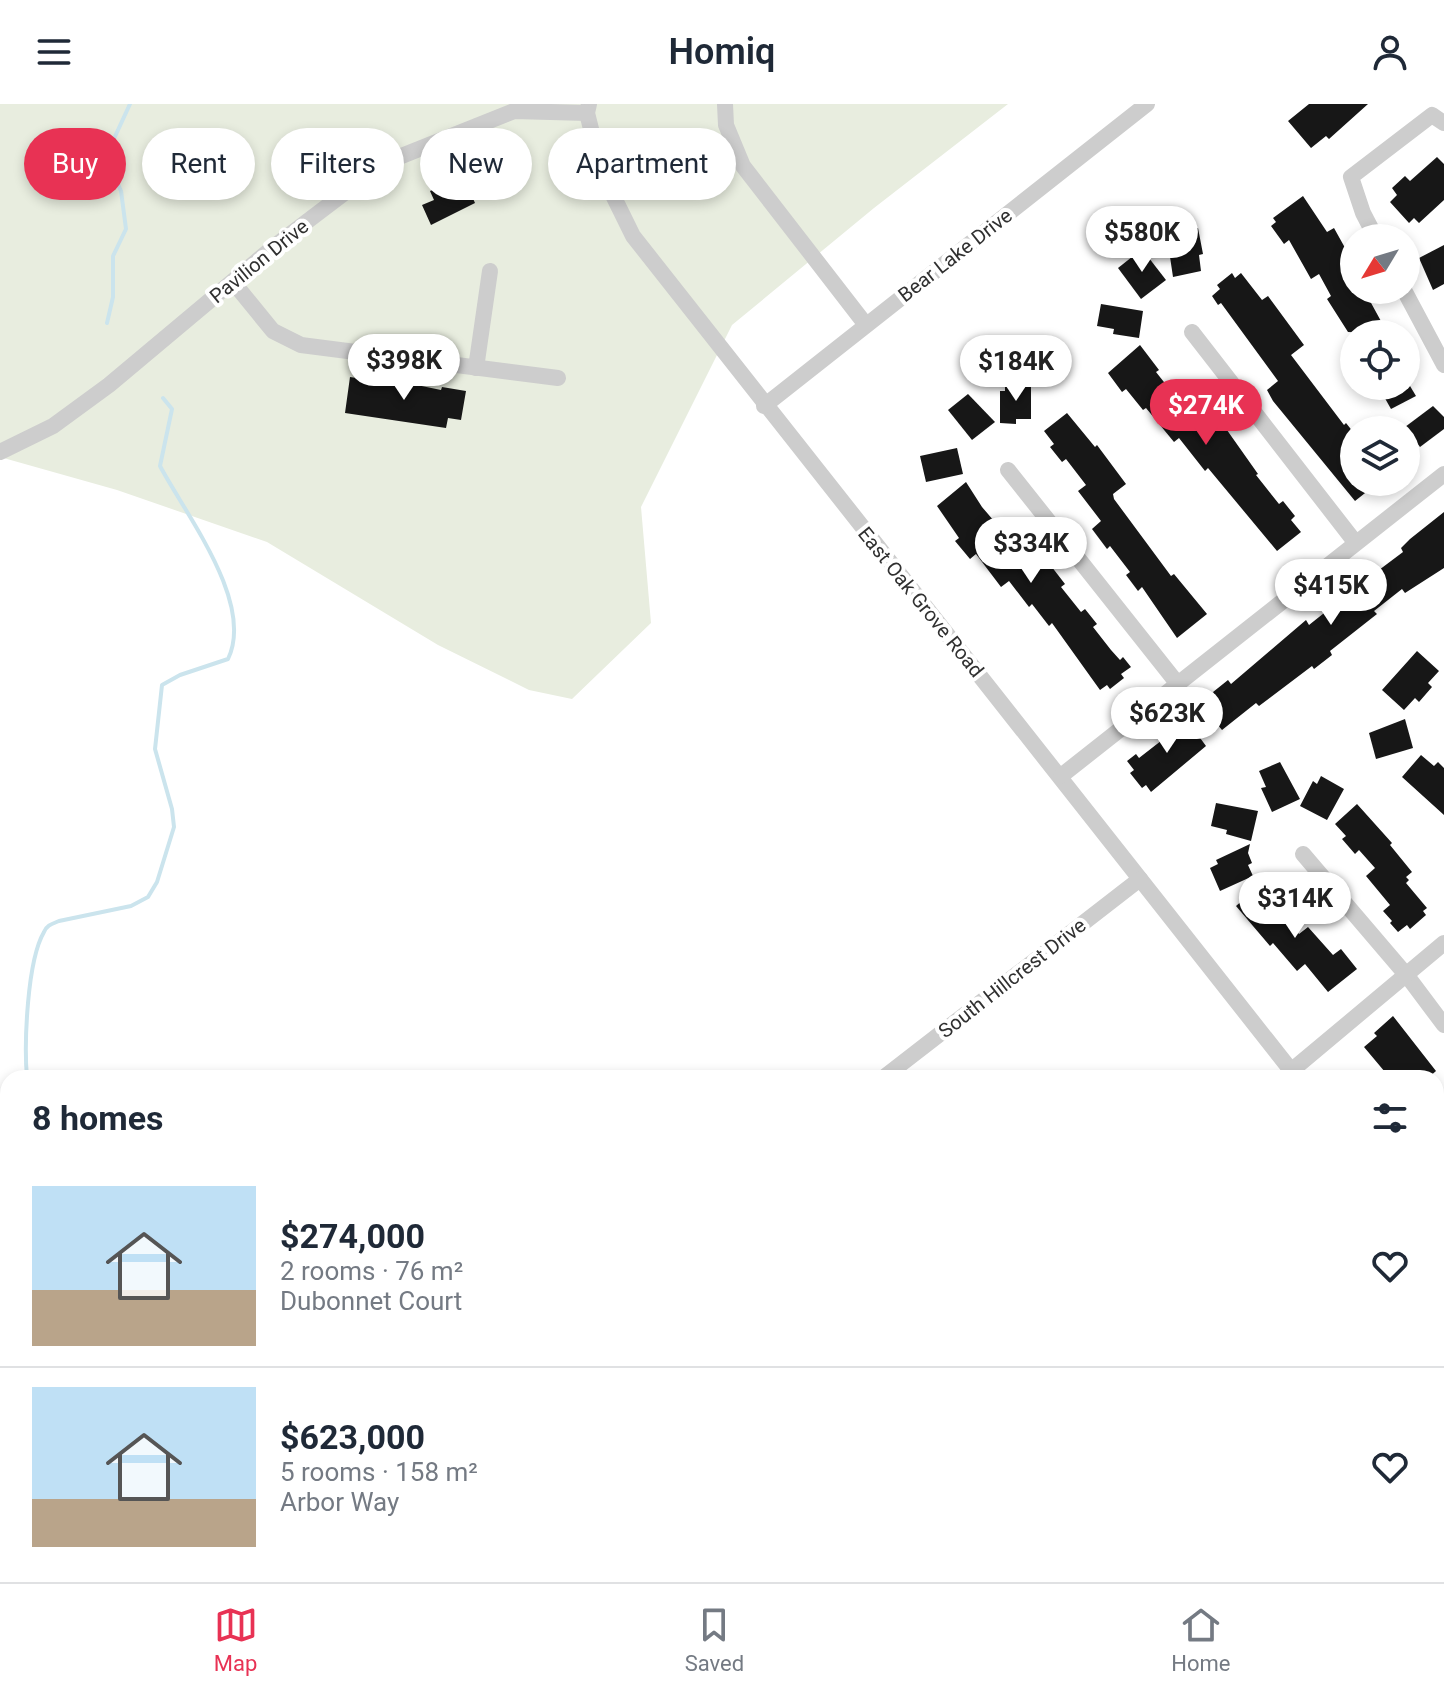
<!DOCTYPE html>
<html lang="en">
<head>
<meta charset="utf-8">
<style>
  :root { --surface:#fff; --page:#f2f2f3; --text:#1f2937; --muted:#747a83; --line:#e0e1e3; --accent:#e83254 }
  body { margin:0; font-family:Roboto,sans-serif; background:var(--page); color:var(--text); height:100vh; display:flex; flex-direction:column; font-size:30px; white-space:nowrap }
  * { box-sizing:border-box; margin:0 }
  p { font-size:26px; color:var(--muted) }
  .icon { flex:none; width:44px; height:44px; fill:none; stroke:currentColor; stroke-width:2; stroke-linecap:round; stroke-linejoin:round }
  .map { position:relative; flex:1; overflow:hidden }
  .details { position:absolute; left:0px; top:966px; width:1444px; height:512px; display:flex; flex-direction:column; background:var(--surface); border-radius:24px 24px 0 0; box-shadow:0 4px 12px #0003 }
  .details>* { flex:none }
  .top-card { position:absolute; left:24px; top:24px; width:800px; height:72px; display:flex; gap:16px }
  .needle { width:52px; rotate:232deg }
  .buttons { position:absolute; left:1340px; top:120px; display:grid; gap:16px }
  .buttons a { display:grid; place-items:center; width:80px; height:80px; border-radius:50%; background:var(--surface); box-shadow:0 4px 12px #0003; font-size:40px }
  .price { position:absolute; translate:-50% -68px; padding:0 18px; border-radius:28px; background:#fff; color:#222; font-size:26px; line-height:52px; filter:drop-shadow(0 2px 4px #0008) }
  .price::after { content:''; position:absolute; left:50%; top:48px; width:24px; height:18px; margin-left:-12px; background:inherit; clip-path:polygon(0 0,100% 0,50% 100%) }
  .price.on { background:var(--accent); color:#fff }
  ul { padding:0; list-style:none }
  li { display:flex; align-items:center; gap:24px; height:200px; padding:0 32px }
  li+li { border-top:2px solid var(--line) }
  li span { display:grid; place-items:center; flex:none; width:224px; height:160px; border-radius:0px; color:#555 }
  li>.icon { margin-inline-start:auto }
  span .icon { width:96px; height:96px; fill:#fffc; stroke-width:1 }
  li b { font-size:34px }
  h2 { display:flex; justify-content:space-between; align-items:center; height:96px; padding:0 32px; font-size:34px }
  .chip { padding:0 28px; border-radius:36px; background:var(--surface); box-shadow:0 4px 12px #0003; font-size:28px; line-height:72px }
  .chip.on { background:var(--accent); color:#fff }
  header { display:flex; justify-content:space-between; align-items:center; height:104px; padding:0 32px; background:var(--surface); font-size:36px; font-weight:600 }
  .dock { display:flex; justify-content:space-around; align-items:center; height:112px; border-top:2px solid var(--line); background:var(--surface); font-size:22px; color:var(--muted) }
  .dock a { display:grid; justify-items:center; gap:4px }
  .dock .on { color:var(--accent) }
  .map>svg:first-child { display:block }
</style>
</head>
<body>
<header><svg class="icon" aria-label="menu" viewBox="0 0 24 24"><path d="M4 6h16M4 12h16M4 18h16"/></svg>Homiq<svg class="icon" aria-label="person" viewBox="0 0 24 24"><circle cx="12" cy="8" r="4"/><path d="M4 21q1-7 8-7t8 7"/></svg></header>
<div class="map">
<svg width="1444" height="1478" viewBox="0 0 1444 1478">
  <rect width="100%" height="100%" fill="#fff"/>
  <!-- green -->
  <path fill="#e8eddf" d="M0,0H1008L874,104L732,221L641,403L651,519L572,595L529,586L438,541L267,438L117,386L0,353Z"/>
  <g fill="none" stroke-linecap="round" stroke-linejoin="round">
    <!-- stream -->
    <g stroke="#cbe4ed" stroke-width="4">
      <path d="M107,219L113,193V152L126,125L121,87L113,69L112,39L130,0"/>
      <path d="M27,974C24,940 27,857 44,828C47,821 52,820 59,817L131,802L148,793L157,778L174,723L172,705L155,645L162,581L180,571L228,555C255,499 186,411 160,362L172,305L163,294"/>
      <path d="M29,1478V1470"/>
    </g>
  </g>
  <!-- building -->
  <g fill="#171717">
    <path d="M1309,0H1368L1329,35L1326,32L1311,44L1288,17Z"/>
    <path d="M1437,53L1444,60V96L1419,119L1414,114L1409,119L1390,98L1397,91L1392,84L1405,72L1410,77Z"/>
    <path d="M463,72L475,99L431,121L422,101L434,96L430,87Z"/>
    <path d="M1303,92L1327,128L1334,124L1354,160V186H1364L1382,219L1387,217L1394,230L1348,228L1327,195L1331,192L1319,170L1311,175L1289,136L1284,140L1271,122L1276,118L1273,114Z"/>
    <path d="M1198,124L1203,150L1199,151L1201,167L1173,173L1169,146L1175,145L1172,128Z"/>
    <path d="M1444,141V180L1433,186L1419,154Z"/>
    <path d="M1142,145L1166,176L1141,195L1118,164Z"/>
    <path d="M1232,169L1235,174L1241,169L1262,196L1268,192L1304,241L1291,251L1344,321L1346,319L1354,329V378H1379L1355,397L1273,297L1267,286L1278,277L1221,199L1218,201L1212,192L1220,185L1217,181Z"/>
    <path d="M1101,200L1143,207L1139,234L1113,230L1114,225L1097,222Z"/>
    <path d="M1140,241L1159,266L1156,268L1175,292L1179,288L1191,304L1187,307L1206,331L1222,319L1258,370L1256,371L1279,400L1283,397L1295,412L1291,416L1301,428L1277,447L1208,364L1205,367L1179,334L1174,338L1146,304L1143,306L1126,285L1122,288L1108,269Z"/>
    <path d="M350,273L382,278L383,274L441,286L442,283L466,287L461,316L448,314L446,324L345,309Z"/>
    <path d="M1005,279H1031V315H1016V320L1000,319V287H1005Z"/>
    <path d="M1378,282H1410L1416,292L1391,305Z"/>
    <path d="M968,290L995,318L972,336L948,306Z"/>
    <path d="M1433,302L1444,313V325L1420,343L1405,323Z"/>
    <path d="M1067,309L1095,343L1097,341L1126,380L1113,390L1114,395L1171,472L1174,470L1207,510L1177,534L1142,483L1138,487L1126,471L1130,468L1110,442L1107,445L1092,425L1101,417L1078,387L1086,381L1066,355L1062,358L1050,343L1054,340L1044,327Z"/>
    <path d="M957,344L963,370L926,378L920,352Z"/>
    <path d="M966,378L982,403L1037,467L1048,458L1065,480L1061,483L1081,508L1085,505L1097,520L1093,523L1111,546L1120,556L1123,553L1131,563L1121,570L1124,574L1110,585L1107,581L1100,586L1052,519L1049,522L1032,500L1029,503L1009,477L1001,483L976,450L970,455L955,437L959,434L937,402Z"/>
    <path d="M1444,408V464L1405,489L1402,485L1374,507L1377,510L1330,547L1332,551L1314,565L1312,562L1259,602L1256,599L1222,626L1203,603L1216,593L1213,588L1228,576L1231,580L1306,516L1309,521L1363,478L1360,474L1375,462L1379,466L1403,448L1401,444L1410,435Z"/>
    <path d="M1417,547L1439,567L1428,579L1432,583L1419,598L1415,594L1404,606L1382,586Z"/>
    <path d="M1184,612L1206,642L1151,688L1146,681L1142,684L1130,669L1134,666L1127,657L1136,650L1139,654L1166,633L1162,628Z"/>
    <path d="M1405,615L1413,644L1376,655L1369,629Z"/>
    <path d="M1421,651L1434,662L1438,658L1444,664V711L1402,673Z"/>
    <path d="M1280,658L1300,695L1272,708L1261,684L1266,683L1259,667Z"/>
    <path d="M1321,672L1344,685L1327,716L1300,702L1313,677L1317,680Z"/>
    <path d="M1216,699L1258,707L1251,737L1226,730L1227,726L1211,722Z"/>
    <path d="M1357,700L1392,739L1390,741L1412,768L1406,773L1409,776L1406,779L1427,804L1423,807L1426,811L1410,825L1407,821L1398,828L1390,819L1392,817L1383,807L1390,801L1366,772L1375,764L1359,746L1355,750L1342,735L1346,732L1335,720Z"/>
    <path d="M1250,740L1248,749L1252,759L1248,761L1253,772L1220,787L1210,764L1218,760L1216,756Z"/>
    <path d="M1259,782L1270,796L1274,792L1287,807L1282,810L1299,830L1308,823L1333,851L1341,845L1357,865L1328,888L1305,860L1297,867L1273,839L1270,842L1236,802Z"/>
    <path d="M1393,912L1436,967L1428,974H1390L1364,943L1377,932L1374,929Z"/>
  </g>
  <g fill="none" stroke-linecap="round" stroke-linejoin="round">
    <!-- minor -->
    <g stroke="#cdcdcd" stroke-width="16">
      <path d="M589,0L587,9L602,69L633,132L1297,974"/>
      <path d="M725,0L726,21L743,62L866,221"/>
      <path d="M1376,134L1363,109L1351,73L1432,11L1444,19"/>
      <path d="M233,178L273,227L301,241L558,274"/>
      <path d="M1404,186L1444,261"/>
      <path d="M1192,228L1355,438"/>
      <path d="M476,264L490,167"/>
      <path d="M764,302L1147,0"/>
      <path d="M0,348L53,322L109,281L276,141L384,59L514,7L587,9"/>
      <path d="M1008,366L1177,579"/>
      <path d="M1061,672L1444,370"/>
      <path d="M1303,750L1408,873L1444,921"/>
      <path d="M1291,967L1444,839"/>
      <path d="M883,974L1140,775"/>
      <path d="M1436,1156L1444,1167"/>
      <path d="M234,1478L245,1470"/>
    </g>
  </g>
  <g text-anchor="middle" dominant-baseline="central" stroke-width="8" stroke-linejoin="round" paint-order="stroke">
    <!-- street labels -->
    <g font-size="20" fill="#303030" stroke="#fff">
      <text transform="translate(955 151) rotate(-38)">Bear Lake Drive</text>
      <text transform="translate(259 157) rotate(-39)">Pavilion Drive</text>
      <text transform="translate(921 498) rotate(51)">East Oak Grove Road</text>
      <text transform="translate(1012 874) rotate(-38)">South Hillcrest Drive</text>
    </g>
  </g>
</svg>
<div class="buttons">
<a><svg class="needle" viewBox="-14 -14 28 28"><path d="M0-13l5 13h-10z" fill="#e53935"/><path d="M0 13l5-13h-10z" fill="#747a83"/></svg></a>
<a><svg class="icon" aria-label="locate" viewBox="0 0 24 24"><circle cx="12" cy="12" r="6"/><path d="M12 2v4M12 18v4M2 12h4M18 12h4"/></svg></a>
<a><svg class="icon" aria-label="layers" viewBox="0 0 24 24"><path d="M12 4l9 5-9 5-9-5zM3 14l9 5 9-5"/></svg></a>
</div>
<b class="price" style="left:1142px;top:170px">$580K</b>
<b class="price" style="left:404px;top:298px">$398K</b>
<b class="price" style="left:1016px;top:299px">$184K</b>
<b class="price on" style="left:1206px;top:343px">$274K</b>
<b class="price" style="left:1031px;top:481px">$334K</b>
<b class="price" style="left:1331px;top:523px">$415K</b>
<b class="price" style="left:1167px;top:651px">$623K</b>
<b class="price" style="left:1295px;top:836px">$314K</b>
<div class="top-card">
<a class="chip on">Buy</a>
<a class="chip">Rent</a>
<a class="chip">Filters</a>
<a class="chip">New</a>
<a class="chip">Apartment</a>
</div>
<section class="details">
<h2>8 homes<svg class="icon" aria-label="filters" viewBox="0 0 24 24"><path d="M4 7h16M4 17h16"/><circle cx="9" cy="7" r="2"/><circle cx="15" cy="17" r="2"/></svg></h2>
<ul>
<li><span style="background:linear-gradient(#bfe0f5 65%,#b9a48a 0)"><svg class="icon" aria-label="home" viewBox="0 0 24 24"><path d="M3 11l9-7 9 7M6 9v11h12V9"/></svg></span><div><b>$274,000</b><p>2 rooms · 76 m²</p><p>Dubonnet Court</p></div><svg class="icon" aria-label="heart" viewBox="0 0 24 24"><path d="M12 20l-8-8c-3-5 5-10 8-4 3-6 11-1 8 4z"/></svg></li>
<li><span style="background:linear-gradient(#bfe0f5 70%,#b9a48a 0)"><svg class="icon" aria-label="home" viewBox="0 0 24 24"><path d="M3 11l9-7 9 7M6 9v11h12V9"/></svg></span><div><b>$623,000</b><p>5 rooms · 158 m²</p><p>Arbor Way</p></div><svg class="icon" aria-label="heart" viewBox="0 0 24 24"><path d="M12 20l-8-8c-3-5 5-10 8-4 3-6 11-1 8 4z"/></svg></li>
</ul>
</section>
</div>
<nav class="dock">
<a class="on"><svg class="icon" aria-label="map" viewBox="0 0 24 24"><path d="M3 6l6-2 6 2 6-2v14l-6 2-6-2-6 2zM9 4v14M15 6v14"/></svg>Map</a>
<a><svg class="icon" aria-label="saved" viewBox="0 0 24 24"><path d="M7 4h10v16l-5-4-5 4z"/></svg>Saved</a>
<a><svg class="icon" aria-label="home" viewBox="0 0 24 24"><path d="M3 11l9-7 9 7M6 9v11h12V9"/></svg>Home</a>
</nav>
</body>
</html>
